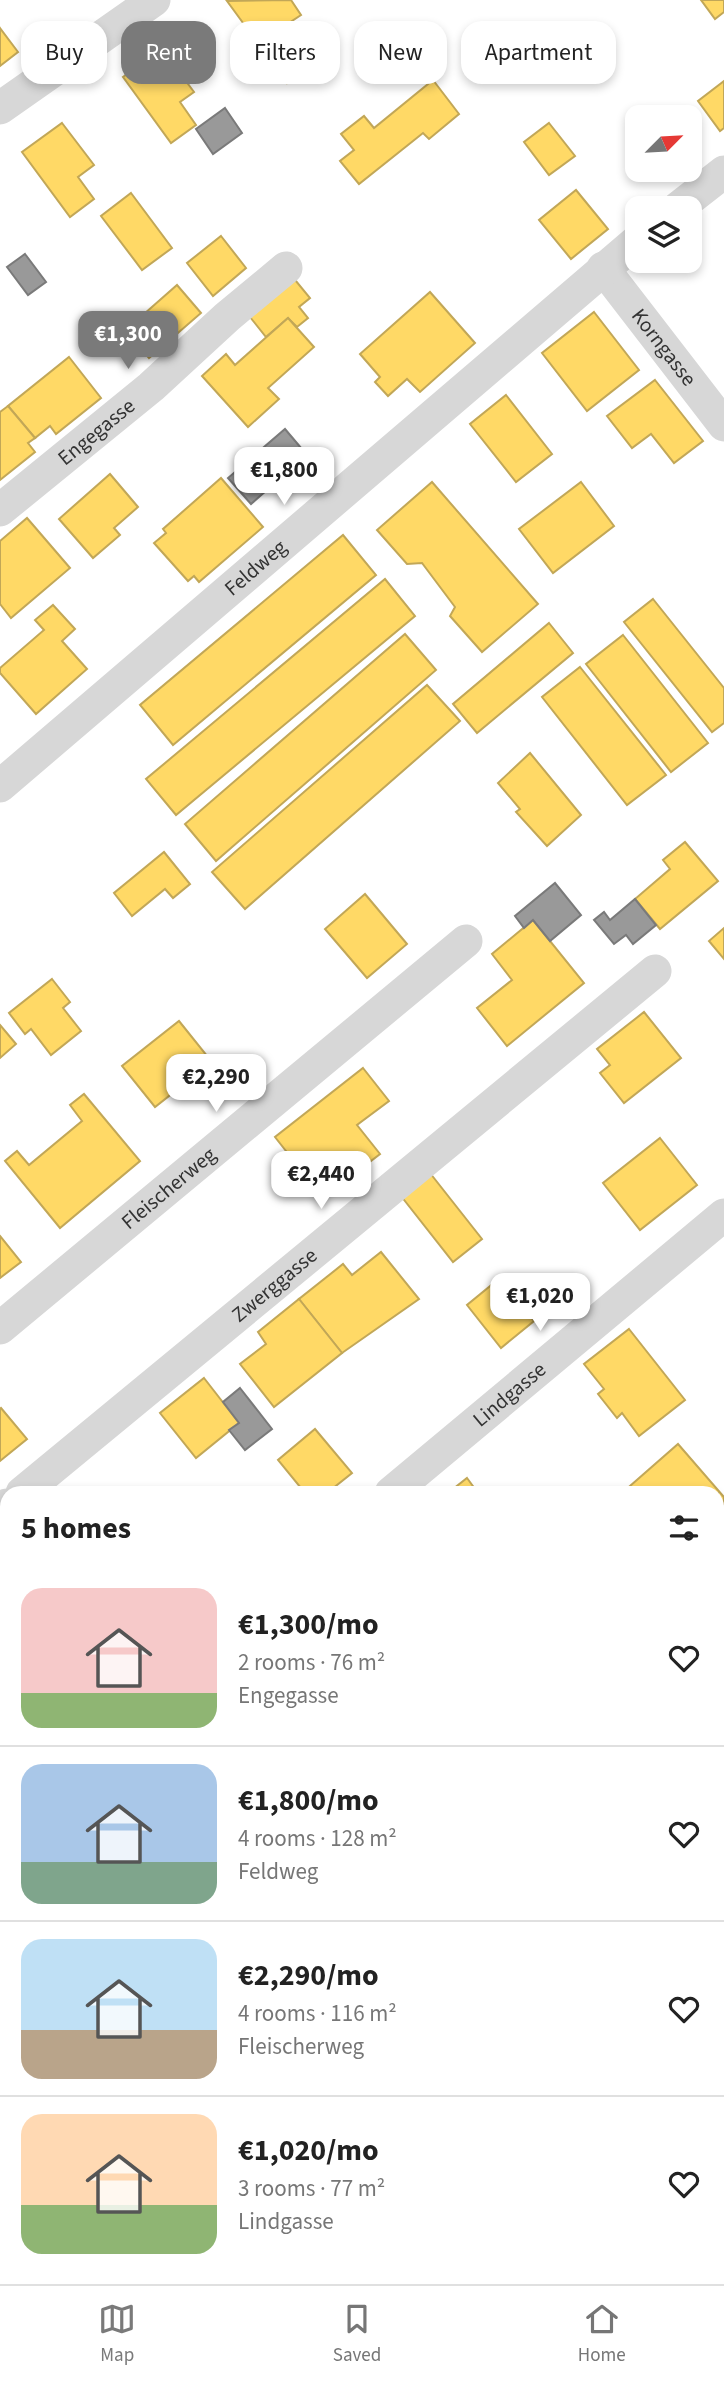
<!DOCTYPE html>
<html lang="en">
<head>
<meta charset="utf-8">
<style>
  :root { --surface:#fff; --page:#f2f2f2; --text:#222; --muted:#767676; --line:#e0e0e0; --accent:#7a7a7a }
  body { margin:0; font-family:"Source Sans 3",sans-serif; background:var(--page); color:var(--text); height:100vh; display:flex; flex-direction:column; font-size:26px; white-space:nowrap }
  * { box-sizing:border-box; margin:0 }
  p { font-size:23px; color:var(--muted) }
  .icon { flex:none; width:38px; height:38px; fill:none; stroke:currentColor; stroke-width:2; stroke-linecap:round; stroke-linejoin:round }
  .map { position:relative; flex:1; overflow:hidden }
  .details { position:absolute; left:0px; top:1486px; width:724px; height:800px; display:flex; flex-direction:column; background:var(--surface); border-radius:21px 21px 0 0; box-shadow:0 4px 10px #0003 }
  .details>* { flex:none }
  .top-card { position:absolute; left:21px; top:21px; width:682px; height:63px; display:flex; gap:14px }
  .needle { width:46px; rotate:66deg }
  .controls { position:absolute; left:625px; top:105px; display:grid; gap:14px }
  .controls a { display:grid; place-items:center; width:77px; height:77px; border-radius:14px; background:var(--surface); box-shadow:0 4px 10px #0003; font-size:35px }
  .price { position:absolute; translate:-50% -60px; padding:0 16px; border-radius:14px; background:#fff; color:#222; font-size:23px; line-height:46px; filter:drop-shadow(0 2px 4px #0008) }
  .price::after { content:''; position:absolute; left:50%; top:42px; width:21px; height:16px; margin-left:-10px; background:inherit; clip-path:polygon(0 0,100% 0,50% 100%) }
  .price.on { background:var(--accent); color:#fff }
  ul { padding:0; list-style:none }
  li { display:flex; align-items:center; gap:21px; height:175px; padding:0 21px }
  li+li { border-top:2px solid var(--line) }
  li span { display:grid; place-items:center; flex:none; width:196px; height:140px; border-radius:21px; color:#555 }
  li>.icon { margin-inline-start:auto }
  span .icon { width:84px; height:84px; fill:#fffc; stroke-width:1 }
  li b { font-size:30px }
  h2 { display:flex; justify-content:space-between; align-items:center; height:84px; padding:0 21px; font-size:30px }
  .tag { padding:0 24px; border-radius:21px; background:var(--surface); box-shadow:0 4px 10px #0003; font-size:24px; line-height:63px }
  .tag.on { background:var(--accent); color:#fff }
  .tab-bar { display:flex; justify-content:space-around; align-items:center; height:98px; border-top:2px solid var(--line); background:var(--surface); font-size:19px; color:var(--muted) }
  .tab-bar a { display:grid; justify-items:center; gap:4px }
  .tab-bar .on { color:var(--accent) }
  .map>svg:first-child { display:block }
</style>
</head>
<body>
<div class="map">
<svg width="724" height="2284" viewBox="0 0 724 2284">
  <rect width="100%" height="100%" fill="#fff"/>
  <!-- homes -->
  <g fill="#ffd966" stroke="#c2a757" stroke-width="2">
    <path d="M291,0L301,15L286,25L294,35L311,23L331,51L287,83L227,1Z"/>
    <path d="M701,0H724V12L715,19Z"/>
    <path d="M0,28L18,52L0,66Z"/>
    <path d="M162,49L194,92L180,102L196,125L171,143L123,77Z"/>
    <path d="M433,80L459,114L429,139L423,133L359,184L340,161L354,150L341,134L364,116L374,128Z"/>
    <path d="M724,81V128L720,131L698,101Z"/>
    <path d="M62,123L94,165L78,177L94,199L70,217L22,152Z"/>
    <path d="M549,123L575,156L549,175L524,142Z"/>
    <path d="M576,190L608,229L571,259L539,220Z"/>
    <path d="M131,193L172,248L142,270L101,216Z"/>
    <path d="M221,236L246,268L213,296L187,263Z"/>
    <path d="M291,275L310,298L299,307L308,318L297,327L288,318L266,337L246,312Z"/>
    <path d="M177,285L201,313L149,358L135,341L145,331L136,321Z"/>
    <path d="M430,292L475,343L420,392L407,379L388,396L375,382L380,377L360,354Z"/>
    <path d="M594,312L639,370L587,411L542,353Z"/>
    <path d="M288,318L314,347L268,388L279,399L248,427L202,376L226,354L235,365Z"/>
    <path d="M69,357L101,398L56,434L50,426L35,438L8,406Z"/>
    <path d="M655,380L703,441L674,463L651,434L632,448L607,416Z"/>
    <path d="M506,395L552,454L516,482L470,424Z"/>
    <path d="M8,406L35,438L28,443L35,452L0,480V412Z"/>
    <path d="M110,474L138,507L114,528L120,535L93,558L59,519Z"/>
    <path d="M221,478L263,527L199,582L194,576L188,581L154,543L166,533L163,529Z"/>
    <path d="M432,482L538,604L482,652L450,616L455,607L422,563L407,564L377,530Z"/>
    <path d="M581,482L614,526L553,573L519,529Z"/>
    <path d="M27,518L70,568L11,618L0,604V541Z"/>
    <path d="M343,535L376,575L173,745L140,705Z"/>
    <path d="M385,579L415,616L176,815L146,779Z"/>
    <path d="M653,599L724,688V723L712,732L624,622Z"/>
    <path d="M53,605L75,629L62,641L87,669L36,714L0,673V668L44,630L35,620Z"/>
    <path d="M549,623L573,653L477,733L453,704Z"/>
    <path d="M405,634L436,670L216,861L185,824Z"/>
    <path d="M623,635L708,743L671,772L586,664Z"/>
    <path d="M580,667L666,775L627,805L542,697Z"/>
    <path d="M427,685L460,721L245,909L212,872Z"/>
    <path d="M530,753L581,815L547,846L516,812L520,809L498,783Z"/>
    <path d="M685,842L718,881L660,929L635,899L670,869L663,860Z"/>
    <path d="M164,852L190,884L173,898L165,889L132,916L114,893Z"/>
    <path d="M365,894L407,944L367,978L325,929Z"/>
    <path d="M533,920L584,983L507,1046L477,1008L512,980L492,954Z"/>
    <path d="M724,928V959L709,941Z"/>
    <path d="M52,979L70,1002L63,1008L81,1031L51,1055L31,1029L25,1034L9,1013Z"/>
    <path d="M644,1012L681,1058L624,1103L600,1073L610,1065L597,1049Z"/>
    <path d="M179,1021L212,1062L155,1107L122,1066Z"/>
    <path d="M0,1025L16,1044L0,1058Z"/>
    <path d="M363,1068L389,1101L357,1125L380,1154L323,1198L275,1137Z"/>
    <path d="M84,1094L140,1161L60,1228L5,1161L17,1151L29,1165L82,1121L70,1105Z"/>
    <path d="M660,1138L697,1185L640,1230L603,1183Z"/>
    <path d="M430,1173L482,1239L453,1262L401,1196Z"/>
    <path d="M0,1236L21,1262L0,1278Z"/>
    <path d="M381,1252L419,1299L342,1353L299,1299L343,1264L352,1275Z"/>
    <path d="M500,1278L534,1321L501,1348L467,1305Z"/>
    <path d="M299,1299L342,1353L274,1407L240,1364L266,1344L258,1332Z"/>
    <path d="M629,1329L685,1400L639,1436L622,1413L617,1418L598,1394L604,1389L584,1364Z"/>
    <path d="M204,1378L239,1423L196,1458L160,1413Z"/>
    <path d="M1,1408L27,1439L0,1461V1409Z"/>
    <path d="M315,1429L352,1473L327,1493H305L278,1460Z"/>
    <path d="M678,1444L724,1497V1503L718,1509V1493H622Z"/>
    <path d="M467,1478L478,1493H448Z"/>
    <path d="M7,1538V1642L0,1647V1544Z"/>
    <path d="M7,1699V1756L0,1762V1705Z"/>
    <path d="M0,2073L7,2080V2142L0,2149Z"/>
    <path d="M718,2214L724,2223V2284H660L656,2278H718Z"/>
    <path d="M126,2278H160L163,2282L167,2278H211L214,2281L211,2284H120Z"/>
  </g>
  <!-- industry -->
  <g fill="#999" stroke="#7a7a7a" stroke-width="2">
    <path d="M225,108L242,133L213,154L196,129Z"/>
    <path d="M25,254L46,282L28,295L7,267Z"/>
    <path d="M285,429L307,455L251,504L228,478Z"/>
    <path d="M555,883L581,915L550,941L533,920L524,928L515,916Z"/>
    <path d="M635,899L656,925L633,944L626,935L614,944L594,920L604,912L610,920Z"/>
    <path d="M240,1388L272,1429L245,1450L229,1430L239,1423L223,1402Z"/>
  </g>
  <g fill="none" stroke-linecap="round" stroke-linejoin="round">
    <!-- minor -->
    <g stroke="#d7d7d7" stroke-width="33">
      <path d="M0,108L154,0"/>
      <path d="M678,208L724,172"/>
      <path id="s1" d="M603,268L724,425"/>
      <path id="s2" d="M0,510L151,387L227,317L286,268"/>
      <path id="s3" d="M0,786L637,241"/>
      <path id="s4" d="M0,1328L466,941"/>
      <path id="s5" d="M22,1493L655,971"/>
      <path id="s6" d="M391,1493L724,1215"/>
      <path d="M0,1511L7,1505"/>
      <path d="M718,1562L724,1556"/>
      <path d="M0,1819L7,1813"/>
      <path d="M718,1910L724,1905"/>
      <path d="M0,2005L7,2012"/>
      <path d="M307,2278L315,2284"/>
    </g>
  </g>
  <g text-anchor="middle" dominant-baseline="central" stroke-width="7" stroke-linejoin="round" paint-order="stroke">
    <!-- street labels -->
    <g font-size="21" fill="#333" stroke="#fff">
      <text stroke="none"><textPath href="#s1" startOffset="100">Korngasse</textPath></text>
      <text stroke="none"><textPath href="#s2" startOffset="124">Engegasse</textPath></text>
      <text stroke="none"><textPath href="#s3" startOffset="336">Feldweg</textPath></text>
      <text stroke="none"><textPath href="#s4" startOffset="219">Fleischerweg</textPath></text>
      <text stroke="none"><textPath href="#s5" startOffset="327">Zwerggasse</textPath></text>
      <text stroke="none"><textPath href="#s6" startOffset="154">Lindgasse</textPath></text>
    </g>
  </g>
</svg>
<div class="controls">
<a><svg class="needle" viewBox="-14 -14 28 28"><path d="M0-13l5 13h-10z" fill="#e53935"/><path d="M0 13l5-13h-10z" fill="#767676"/></svg></a>
<a><svg class="icon" aria-label="layers" viewBox="0 0 24 24"><path d="M12 4l9 5-9 5-9-5zM3 14l9 5 9-5"/></svg></a>
</div>
<b class="price on" style="left:128px;top:371px">€1,300</b>
<b class="price" style="left:284px;top:507px">€1,800</b>
<b class="price" style="left:216px;top:1114px">€2,290</b>
<b class="price" style="left:321px;top:1211px">€2,440</b>
<b class="price" style="left:540px;top:1333px">€1,020</b>
<div class="top-card">
<a class="tag">Buy</a>
<a class="tag on">Rent</a>
<a class="tag">Filters</a>
<a class="tag">New</a>
<a class="tag">Apartment</a>
</div>
<section class="details">
<h2>5 homes<svg class="icon" aria-label="filters" viewBox="0 0 24 24"><path d="M4 7h16M4 17h16"/><circle cx="9" cy="7" r="2"/><circle cx="15" cy="17" r="2"/></svg></h2>
<ul>
<li><span style="background:linear-gradient(#f6c9c9 75%,#8fb573 0)"><svg class="icon" aria-label="home" viewBox="0 0 24 24"><path d="M3 11l9-7 9 7M6 9v11h12V9"/></svg></span><div><b>€1,300/mo</b><p>2 rooms · 76 m²</p><p>Engegasse</p></div><svg class="icon" aria-label="heart" viewBox="0 0 24 24"><path d="M12 20l-8-8c-3-5 5-10 8-4 3-6 11-1 8 4z"/></svg></li>
<li><span style="background:linear-gradient(#a9c7e8 70%,#7fa58c 0)"><svg class="icon" aria-label="home" viewBox="0 0 24 24"><path d="M3 11l9-7 9 7M6 9v11h12V9"/></svg></span><div><b>€1,800/mo</b><p>4 rooms · 128 m²</p><p>Feldweg</p></div><svg class="icon" aria-label="heart" viewBox="0 0 24 24"><path d="M12 20l-8-8c-3-5 5-10 8-4 3-6 11-1 8 4z"/></svg></li>
<li><span style="background:linear-gradient(#bfe0f5 65%,#b9a48a 0)"><svg class="icon" aria-label="home" viewBox="0 0 24 24"><path d="M3 11l9-7 9 7M6 9v11h12V9"/></svg></span><div><b>€2,290/mo</b><p>4 rooms · 116 m²</p><p>Fleischerweg</p></div><svg class="icon" aria-label="heart" viewBox="0 0 24 24"><path d="M12 20l-8-8c-3-5 5-10 8-4 3-6 11-1 8 4z"/></svg></li>
<li><span style="background:linear-gradient(#ffd9b3 65%,#8fb573 0)"><svg class="icon" aria-label="home" viewBox="0 0 24 24"><path d="M3 11l9-7 9 7M6 9v11h12V9"/></svg></span><div><b>€1,020/mo</b><p>3 rooms · 77 m²</p><p>Lindgasse</p></div><svg class="icon" aria-label="heart" viewBox="0 0 24 24"><path d="M12 20l-8-8c-3-5 5-10 8-4 3-6 11-1 8 4z"/></svg></li>
</ul>
</section>
</div>
<nav class="tab-bar">
<a class="on"><svg class="icon" aria-label="map" viewBox="0 0 24 24"><path d="M3 6l6-2 6 2 6-2v14l-6 2-6-2-6 2zM9 4v14M15 6v14"/></svg>Map</a>
<a><svg class="icon" aria-label="saved" viewBox="0 0 24 24"><path d="M7 4h10v16l-5-4-5 4z"/></svg>Saved</a>
<a><svg class="icon" aria-label="home" viewBox="0 0 24 24"><path d="M3 11l9-7 9 7M6 9v11h12V9"/></svg>Home</a>
</nav>
</body>
</html>
